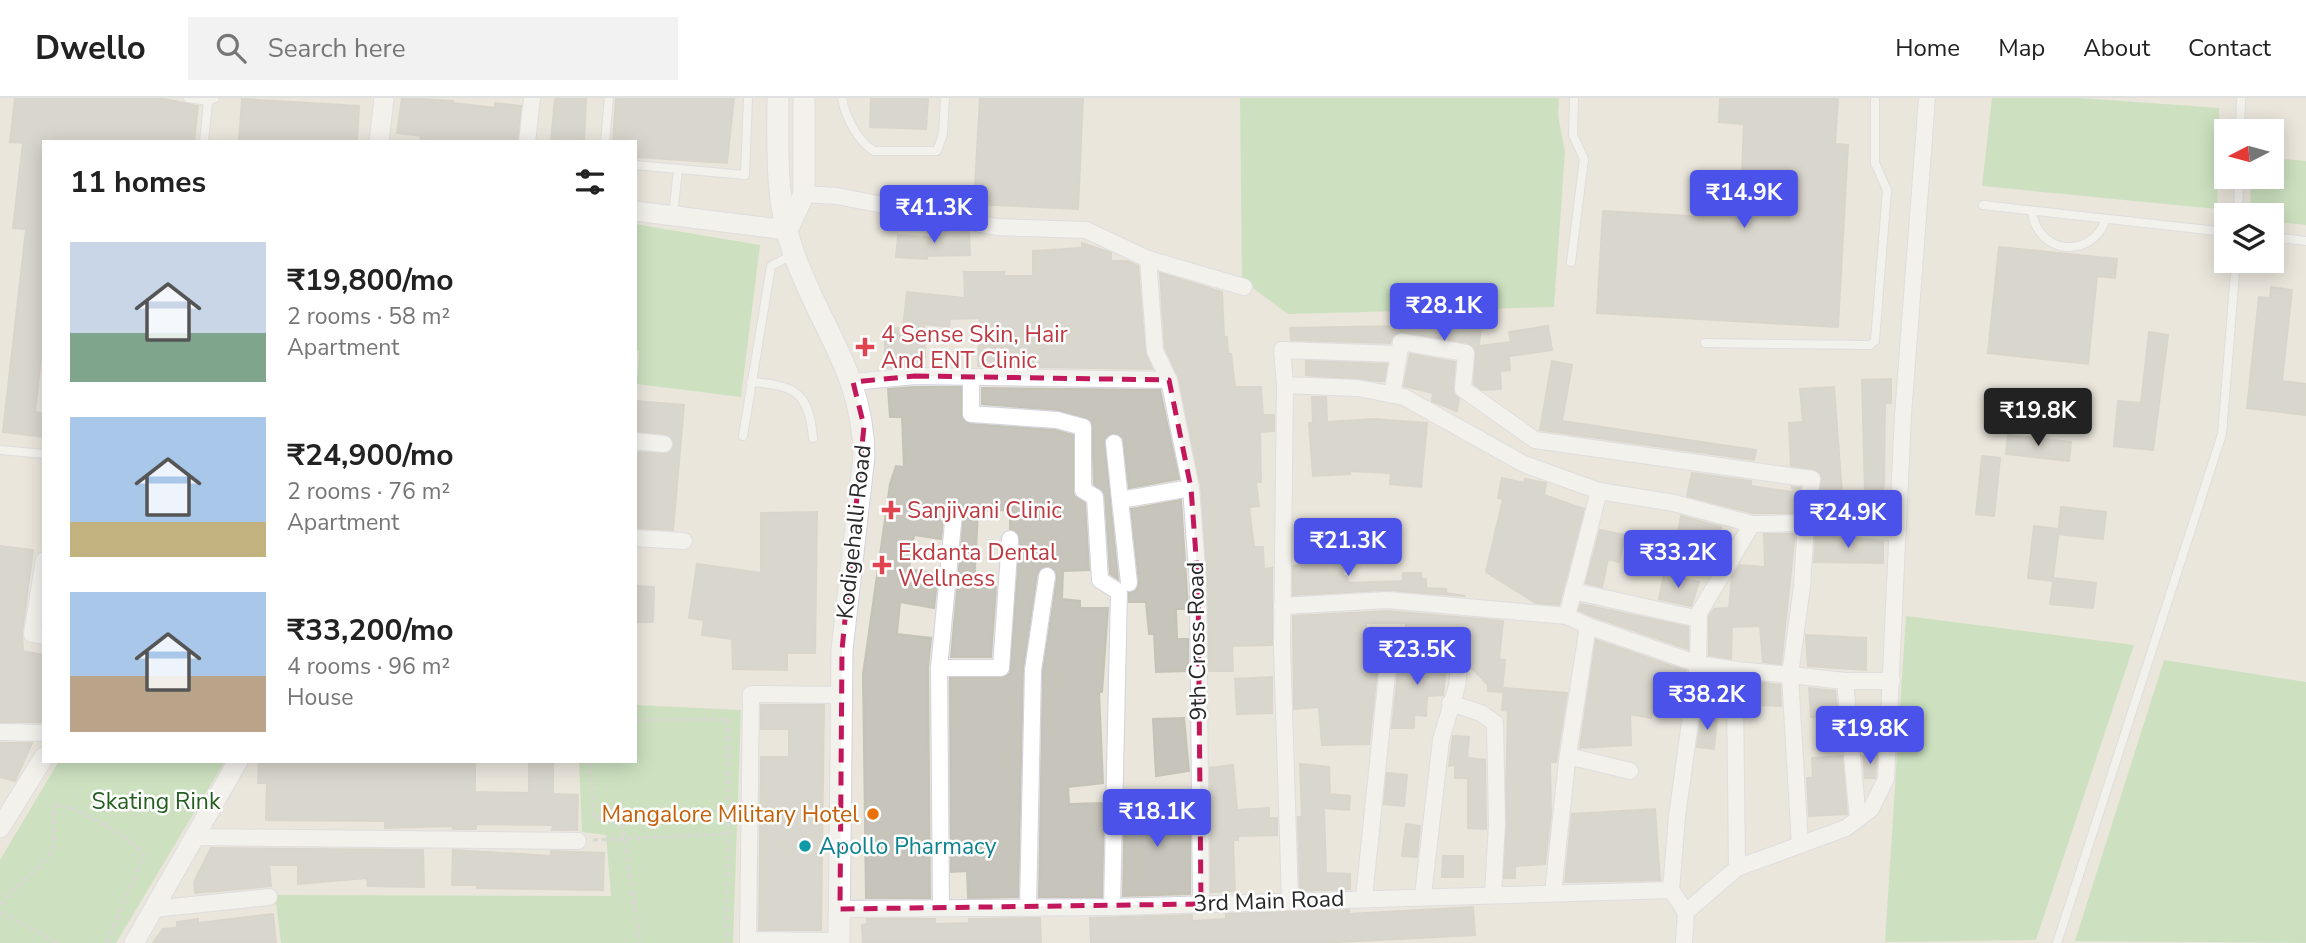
<!DOCTYPE html>
<html lang="en">
<head>
<meta charset="utf-8">
<style>
  :root { --surface:#fff; --page:#f2f2f2; --text:#222; --muted:#767676; --line:#e0e0e0; --accent:#4a52ea }
  body { margin:0; font-family:"Nunito Sans",sans-serif; background:var(--page); color:var(--text); height:100vh; display:flex; flex-direction:column; font-size:26px; white-space:nowrap }
  * { box-sizing:border-box; margin:0 }
  p { font-size:23px; color:var(--muted) }
  .icon { flex:none; width:38px; height:38px; fill:none; stroke:currentColor; stroke-width:2; stroke-linecap:round; stroke-linejoin:round }
  .map { position:relative; flex:1; overflow:hidden }
  .drawer { position:absolute; left:42px; top:42px; width:595px; height:623px; display:flex; flex-direction:column; background:var(--surface); border-radius:0px; box-shadow:0 4px 18px #0003 }
  .drawer>* { flex:none }
  .needle { width:46px; rotate:264deg }
  .tools { position:absolute; left:2214px; top:21px; display:grid; gap:14px }
  .tools a { display:grid; place-items:center; width:70px; height:70px; border-radius:0px; background:var(--surface); box-shadow:0 4px 18px #0003; font-size:35px }
  .price { position:absolute; translate:-50% -60px; padding:0 16px; border-radius:7px; background:var(--accent); color:#fff; font-size:23px; line-height:46px; filter:drop-shadow(0 2px 4px #0008) }
  .price::after { content:''; position:absolute; left:50%; top:42px; width:21px; height:16px; margin-left:-10px; background:inherit; clip-path:polygon(0 0,100% 0,50% 100%) }
  .price.on { background:#222; color:#fff }
  ul { padding:0; list-style:none }
  li { display:flex; align-items:center; gap:21px; height:175px; padding:0 28px }
  li span { display:grid; place-items:center; flex:none; width:196px; height:140px; border-radius:0px; color:#555 }
  li>.icon { margin-inline-start:auto }
  span .icon { width:84px; height:84px; fill:#fffc; stroke-width:1 }
  li b { font-size:30px }
  h2 { display:flex; justify-content:space-between; align-items:center; height:84px; padding:0 28px; font-size:30px }
  header { display:flex; align-items:center; gap:42px; box-sizing:border-box; height:98px; padding:0 35px; background:var(--surface); border-bottom:2px solid var(--line) }
  header strong { font-size:33px }
  nav { display:flex; gap:38px; margin-inline-start:auto; font-size:24px }
  .search { width:490px; height:63px; background:var(--page); display:flex; align-items:center; gap:18px; box-sizing:border-box; padding:0 24px; border-radius:0px; color:var(--muted); font-size:26px }
  .map>svg:first-child { display:block }
</style>
</head>
<body>
<header>
<strong>Dwello</strong>
<div class="search"><svg class="icon" aria-label="search" viewBox="0 0 24 24"><circle cx="10" cy="10" r="6"/><path d="M15 15l6 6"/></svg>Search here</div>
<nav><a>Home</a><a>Map</a><a>About</a><a>Contact</a></nav>
</header>
<div class="map">
<svg width="2306" height="845" viewBox="0 0 2306 845">
  <rect width="100%" height="100%" fill="#eae6dc"/>
  <!-- green -->
  <g fill="#aadc9d">
    <path d="M1240,0H1559L1558,17L1565,54L1554,209L1288,216L1242,182Z"/>
    <path d="M1992,0H2080L2219,10L2217,111L1982,88Z"/>
    <path d="M2272,60L2306,63V127L2272,123V117H2250L2251,79H2272Z"/>
    <path d="M635,126L760,147L741,299L637,286L639,253L635,252Z"/>
    <path d="M1906,518L2134,547L2036,842L1885,844Z"/>
    <path d="M2164,562L2306,584V845L2075,843Z"/>
    <path d="M635,607L741,612L733,845H281L275,797L611,798L606,737L582,734L579,663H635Z"/>
    <path d="M59,663H225L116,845H0V762Z"/>
  </g>
  <!-- building -->
  <g fill="#c6c4bb" stroke="#c5c2b6" stroke-width="2">
    <path d="M15,0H160L198,8L194,44H44V235L35,314L44,316V339L3,334L26,131L13,130L23,45L10,44Z"/>
    <path d="M402,0L453,3V5L495,10V5L521,8L517,44H420L421,38L397,35Z"/>
    <path d="M555,0H586L584,44H551Z"/>
    <path d="M616,0H734L727,65L635,59V44H613Z"/>
    <path d="M871,0H928L926,31L870,29Z"/>
    <path d="M980,0H1083L1078,111L974,106Z"/>
    <path d="M1720,0H1838L1835,46L1848,47L1838,229L1597,215L1603,113L1707,119L1708,100L1727,101L1728,74L1742,75L1744,26L1719,24Z"/>
    <path d="M242,1L359,8L357,44H239Z"/>
    <path d="M957,132L969,134L970,157L927,158V161L896,159L898,137L940,140V133Z"/>
    <path d="M1082,145L1111,155V163H1127L1138,168L1145,254L1152,271L978,268L980,220L950,221L949,229L924,226L925,259H919L920,268L885,270V231L903,230L907,194L965,200L964,174H1004V178H1033V153L1082,150Z"/>
    <path d="M1999,149L2117,161L2115,180L2097,178L2088,266L1988,255Z"/>
    <path d="M1160,175L1222,194L1224,239H1227L1228,256H1231L1235,289H1261L1263,317H1274V333L1260,334L1261,384H1256L1259,408L1249,409L1254,449H1263L1264,471L1272,470V547L1232,548L1233,573H1209L1208,484L1201,389L1179,280L1165,250Z"/>
    <path d="M2271,189L2292,192L2282,283L2306,286V317L2247,310L2259,199L2270,200Z"/>
    <path d="M1399,221L1481,228L1479,248L1511,244L1509,234L1548,228L1552,252L1509,258L1510,272L1500,273L1501,291L1482,292L1474,286L1476,255L1468,245L1402,234L1393,237L1390,245L1291,242L1290,230L1399,228Z"/>
    <path d="M2149,234L2168,237L2153,352L2114,348L2118,303L2141,305Z"/>
    <path d="M1410,256L1455,264L1453,291L1459,301L1457,313L1432,303L1433,295L1404,288Z"/>
    <path d="M1306,263L1387,266L1384,283H1379L1306,277Z"/>
    <path d="M1552,263L1572,267L1562,323L1756,352L1754,362L1540,332Z"/>
    <path d="M1891,281V305H1885L1884,384L1880,422L1818,416L1821,376L1814,371L1791,368L1789,325L1803,324L1800,291L1834,289L1842,395L1865,394L1862,282Z"/>
    <path d="M915,289H961V317L970,326L1055,332L1073,337V392L1074,398L1085,405L1089,472L1063,473L1062,501L1080,503V510H1108L1102,594H1099L1103,685L1068,689L1069,706L1104,705L1102,799H1039L1043,573L1057,480L1056,474L1049,468L1043,469L1037,476L1023,571L1018,799L968,800L967,773L951,774L950,580H1001L1010,575L1020,442L1016,433L1010,431V412L978,413L974,489H996L991,559H951L964,416L961,407L954,405L944,413L941,441L914,437L909,471L938,476L934,510L900,504L897,536L931,540L928,570L930,800H866L863,576L890,386L896,368L904,369L902,319H890L888,291Z"/>
    <path d="M982,290L1160,292L1179,381L1129,390L1123,339L1112,335L1104,341L1118,481L1110,476L1105,398L1094,386L1092,323L1058,312L982,306Z"/>
    <path d="M1312,299H1326L1327,324L1374,321L1427,325L1421,389L1390,386L1391,375L1349,373L1350,376L1313,378L1309,325H1313Z"/>
    <path d="M635,303L684,307L673,432L635,430V354L668,356L674,346L666,336L635,333Z"/>
    <path d="M2008,337L2071,344L2069,363L2006,356Z"/>
    <path d="M1982,358L2000,360L1994,418L1976,416Z"/>
    <path d="M1692,375L1751,383V388L1793,394L1792,389L1800,390L1797,415H1753L1687,398Z"/>
    <path d="M1502,380L1524,385L1525,381L1546,385L1544,397L1584,411L1559,507L1536,505L1486,474L1503,401L1498,400Z"/>
    <path d="M1181,402L1188,511H1176L1177,541H1188V573L1156,574L1154,536H1149L1146,504H1129V495L1136,493L1139,484L1131,411Z"/>
    <path d="M2061,409L2106,414L2103,441L2058,436Z"/>
    <path d="M817,414L815,555H787V572L733,571L732,541L702,537L704,522L689,520L697,466L761,475V415Z"/>
    <path d="M1681,418L1721,429L1716,456L1701,453L1703,445L1677,439Z"/>
    <path d="M2034,428L2059,431L2053,480L2096,485L2093,510L2050,506L2053,483L2028,480Z"/>
    <path d="M1600,432L1625,437L1619,464L1608,461L1602,489L1586,485Z"/>
    <path d="M1764,436H1795L1781,566L1763,564L1760,528L1732,529L1731,561L1709,557V518L1714,511L1729,510L1732,479L1740,467L1765,469Z"/>
    <path d="M1816,437L1883,444V465L1814,464Z"/>
    <path d="M1341,445L1343,478H1347L1348,485L1403,483V475H1421V481H1426V490L1446,491V495L1465,498L1387,492L1293,497V468L1323,465L1322,446Z"/>
    <path d="M0,448L33,452L22,535L23,553L44,557V618L41,624H0Z"/>
    <path d="M1664,476L1699,484L1691,508L1659,501Z"/>
    <path d="M635,488L654,489L653,524H635Z"/>
    <path d="M1581,506L1688,529V551L1592,518L1579,512Z"/>
    <path d="M1387,513L1503,523L1499,561L1505,562L1502,594L1488,593V587L1469,567L1466,550L1459,542L1406,534V525H1366V555L1379,556L1369,646L1322,647L1319,609L1294,611L1293,518Z"/>
    <path d="M1806,537L1866,540V572L1808,568Z"/>
    <path d="M1596,542L1686,573L1682,591L1658,587L1651,620L1630,616L1631,647L1580,650Z"/>
    <path d="M1400,555L1447,561L1443,597L1427,598L1426,618L1414,617V630H1392Z"/>
    <path d="M1272,579V615L1237,616L1235,581Z"/>
    <path d="M1746,583L1780,587L1781,608L1746,606Z"/>
    <path d="M1504,590L1567,595L1556,664H1550L1551,716L1545,766L1515,768V780H1504L1508,613L1502,612Z"/>
    <path d="M1809,590L1835,593L1838,618L1811,619Z"/>
    <path d="M761,607H824L821,832H759L761,659H789V631H761Z"/>
    <path d="M1702,616L1717,617L1714,651L1697,649Z"/>
    <path d="M1184,620L1189,673L1156,678L1153,621Z"/>
    <path d="M1453,638L1469,639L1467,660L1485,662L1486,731L1468,730V680H1455V667L1449,668Z"/>
    <path d="M0,645H32L15,683L0,679Z"/>
    <path d="M1877,657L1875,680H1865L1863,658Z"/>
    <path d="M1842,658L1847,716L1809,718L1807,680H1813L1812,660Z"/>
    <path d="M265,663H475V694L529,695V663H553V696L578,697L577,732H552L553,727L476,726V731H453V728L385,730V723L266,722L267,685H258L259,665Z"/>
    <path d="M1300,666L1329,669L1330,696L1350,698L1349,712L1324,710L1326,775L1350,776V791L1300,793L1298,719H1302Z"/>
    <path d="M1233,667L1237,712L1269,710V720H1277V737L1238,738V742H1233L1235,793L1211,794L1210,670Z"/>
    <path d="M1387,675L1407,677L1404,708L1384,706Z"/>
    <path d="M1190,704V796L1123,798L1125,705Z"/>
    <path d="M1655,711L1660,782L1565,784L1572,716Z"/>
    <path d="M1406,726L1420,728L1417,759L1402,758Z"/>
    <path d="M211,750L423,752L424,789L368,788L367,780L298,786V767H269L271,788L195,795L194,784Z"/>
    <path d="M453,752L551,758V753L604,755L603,792L477,790V787H452Z"/>
    <path d="M1443,758H1463V779H1442Z"/>
    <path d="M1473,809L1475,837L1319,845H1091L1090,820L1192,817V823L1226,821V816L1349,812V816Z"/>
    <path d="M273,816L276,845H153L163,831L177,830V824L198,821V825Z"/>
    <path d="M1040,820L1041,845H863L862,827L867,826V821H935V826L969,825V821Z"/>
  </g>
  <g fill="none" stroke-linecap="round" stroke-linejoin="round">
    <defs>
      <g id="service">
        <path d="M188,0L208,3"/>
        <path d="M842,0C845,18 858,44 874,53H937L943,36L945,0"/>
        <path d="M2240,33L2241,0"/>
        <path d="M204,44L208,3L215,0"/>
        <path d="M605,44L609,0"/>
        <path d="M635,67L745,77L748,0"/>
        <path d="M1983,107L2226,134"/>
        <path d="M2032,113C2037,157 2092,162 2106,121"/>
        <path d="M2238,117L2239,79"/>
        <path d="M673,118L678,71"/>
        <path d="M2272,139L2306,143"/>
        <path d="M1571,164L1584,61L1573,37L1574,0"/>
        <path d="M1705,245L1870,247L1875,243L1887,92L1875,65V0"/>
        <path d="M751,284C795,287 809,294 813,340"/>
        <path d="M743,338L771,168L792,157"/>
        <path d="M0,352L44,356"/>
        <path d="M2057,845L2222,336L2236,163"/>
      </g>
      <g id="minor">
        <path d="M527,44L532,0"/>
        <path d="M804,96L837,98L996,129L1086,132L1148,161L1155,253L1169,282L1191,390L1198,485L1201,806"/>
        <path d="M1148,161L1244,189"/>
        <path d="M971,280V316L1057,322L1083,329V392L1095,399L1100,482L1119,494L1112,809"/>
        <path d="M853,284L915,278L1169,282"/>
        <path d="M1285,287L1282,252L1399,256"/>
        <path d="M1392,297L1401,244L1466,255L1463,291L1535,342L1812,381L1806,425L1752,426L1699,515L1698,566L1736,572"/>
        <path d="M635,343L664,346"/>
        <path d="M1114,345L1120,402"/>
        <path d="M1599,393L1674,405L1752,426"/>
        <path d="M635,440L684,443"/>
        <path d="M44,462L32,536L44,538"/>
        <path d="M1129,485L1120,402L1191,390"/>
        <path d="M1573,493L1699,521"/>
        <path d="M1282,508L1387,502L1567,518"/>
        <path d="M939,570H1001L1010,441"/>
        <path d="M1845,583H1892"/>
        <path d="M1695,592L1735,593L1737,770"/>
        <path d="M1735,593L1736,572L1790,577L1802,488L1806,425L1898,435"/>
        <path d="M1450,605L1481,615L1495,625L1497,726L1493,796"/>
        <path d="M0,634L44,635"/>
        <path d="M1568,658L1630,673"/>
        <path d="M194,739L578,743"/>
        <path d="M1800,747L1790,577L1845,583L1858,721"/>
        <path d="M1553,795L1567,663L1588,528"/>
        <path d="M1364,800L1390,547L1401,544L1418,545L1456,552L1459,570L1457,588L1441,642L1423,797"/>
        <path d="M1290,802L1282,548L1285,287L1358,290L1404,299L1524,366L1599,393L1567,518L1588,528L1698,566L1677,719L1671,792"/>
        <path d="M941,810L939,570L954,415"/>
        <path d="M1028,810L1033,572L1047,478"/>
        <path d="M153,811L269,799"/>
        <path d="M840,811L1112,809L1671,792L1686,814"/>
        <path d="M839,843L748,842L751,596L842,597"/>
        <path d="M1684,845L1686,814L1737,770L1846,730L1871,711L1886,681L1903,317L1927,0"/>
      </g>
      <g id="tertiary">
        <path d="M379,44L384,0"/>
        <path d="M635,113L787,132"/>
        <path d="M0,730L44,659"/>
        <path d="M134,845L238,663"/>
      </g>
      <g id="secondary">
        <path d="M778,0C778,52 775,103 793,153C819,229 863,274 864,358L842,552L839,845"/>
        <path d="M787,132L804,96V0"/>
      </g>
    </defs>
    <!-- service casing -->
    <use href="#service" stroke="#d2d2e1" stroke-width="10"/>
    <!-- minor casing -->
    <use href="#minor" stroke="#d2d2e1" stroke-width="18"/>
    <!-- tertiary casing -->
    <use href="#tertiary" stroke="#d2d2e1" stroke-width="21"/>
    <!-- secondary casing -->
    <use href="#secondary" stroke="#d2d2e1" stroke-width="23"/>
    <!-- path -->
    <g stroke="#c7c7c7" stroke-width="3.5" stroke-dasharray="5 3.5" stroke-linecap="butt">
      <path d="M635,622L728,621L727,845"/>
      <path d="M590,663L594,720L622,726L640,845"/>
      <path d="M593,742L728,736"/>
      <path d="M0,807C12,788 48,768 53,748C56,735 51,721 55,708C67,702 139,744 144,757L107,845"/>
      <path d="M0,814L58,845"/>
    </g>
    <!-- service -->
    <use href="#service" stroke="#fff" stroke-width="8"/>
    <!-- minor -->
    <use href="#minor" stroke="#fff" stroke-width="16"/>
    <!-- tertiary -->
    <use href="#tertiary" stroke="#fff" stroke-width="19"/>
    <!-- secondary -->
    <use href="#secondary" stroke="#fff" stroke-width="21"/>
  </g>
  <!-- marked area -->
  <path d="M0 0H2306V845H0ZM915,278L1169,282L1191,390L1198,485L1201,806L840,811L842,552L864,328L853,284Z" fill="#eae6dc" fill-opacity=".55" fill-rule="evenodd"/>
  <path fill="none" stroke="#c2185b" stroke-width="5" stroke-dasharray="14 9" stroke-linejoin="round" d="M915,278L1169,282L1191,390L1198,485L1201,806L840,811L842,552L864,328L853,284Z"/>
  <!-- markers -->
  <g fill="#e0444e" stroke="#fff" stroke-width="2.5">
    <path d="M861.5 238.5h7v7h7v7h-7v7h-7v-7h-7v-7h7z"/>
    <path d="M887.5 401.5h7v7h7v7h-7v7h-7v-7h-7v-7h7z"/>
    <path d="M878.5 456.5h7v7h7v7h-7v7h-7v-7h-7v-7h7z"/>
  </g>
  <circle fill="#e8710a" stroke="#fff" stroke-width="2.5" cx="873" cy="716" r="7"/>
  <circle fill="#0f9aa8" stroke="#fff" stroke-width="2.5" cx="805" cy="748" r="7"/>
  <g text-anchor="middle" dominant-baseline="central" stroke-width="5" stroke-linejoin="round" paint-order="stroke">
    <!-- health labels -->
    <g font-size="23" fill="#be3a42" stroke="#fff" text-anchor="start">
      <text x="881" y="236">4 Sense Skin, Hair<tspan x="881" dy="26">And ENT Clinic</tspan></text>
      <text x="907" y="412">Sanjivani Clinic</text>
      <text x="898" y="454">Ekdanta Dental<tspan x="898" dy="26">Wellness</tspan></text>
    </g>
    <!-- street labels -->
    <g font-size="23" fill="#292929" stroke="#fff">
      <text transform="translate(854 434) rotate(-84)">Kodigehalli Road</text>
      <text transform="translate(1197 543) rotate(-91)">9th Cross Road</text>
      <text transform="translate(1269 803) rotate(-2)">3rd Main Road</text>
    </g>
    <!-- park labels -->
    <g font-size="23" fill="#255f20" stroke="#fff">
      <text x="156" y="703">Skating Rink</text>
    </g>
    <!-- food labels -->
    <g font-size="23" fill="#c56008" stroke="#fff" text-anchor="end">
      <text x="859" y="716">Mangalore Military Hotel</text>
    </g>
    <!-- culture labels -->
    <g font-size="23" fill="#0d838f" stroke="#fff" text-anchor="start">
      <text x="819" y="748">Apollo Pharmacy</text>
    </g>
  </g>
</svg>
<div class="tools">
<a><svg class="needle" viewBox="-14 -14 28 28"><path d="M0-13l5 13h-10z" fill="#e53935"/><path d="M0 13l5-13h-10z" fill="#767676"/></svg></a>
<a><svg class="icon" aria-label="layers" viewBox="0 0 24 24"><path d="M12 4l9 5-9 5-9-5zM3 14l9 5 9-5"/></svg></a>
</div>
<b class="price" style="left:1744px;top:132px">₹14.9K</b>
<b class="price" style="left:934px;top:147px">₹41.3K</b>
<b class="price" style="left:1444px;top:245px">₹28.1K</b>
<b class="price on" style="left:2038px;top:350px">₹19.8K</b>
<b class="price" style="left:1848px;top:452px">₹24.9K</b>
<b class="price" style="left:1348px;top:480px">₹21.3K</b>
<b class="price" style="left:1678px;top:492px">₹33.2K</b>
<b class="price" style="left:1417px;top:589px">₹23.5K</b>
<b class="price" style="left:1707px;top:634px">₹38.2K</b>
<b class="price" style="left:1870px;top:668px">₹19.8K</b>
<b class="price" style="left:1157px;top:751px">₹18.1K</b>
<section class="drawer">
<h2>11 homes<svg class="icon" aria-label="filters" viewBox="0 0 24 24"><path d="M4 7h16M4 17h16"/><circle cx="9" cy="7" r="2"/><circle cx="15" cy="17" r="2"/></svg></h2>
<ul>
<li><span style="background:linear-gradient(#c9d6e8 65%,#7fa58c 0)"><svg class="icon" aria-label="home" viewBox="0 0 24 24"><path d="M3 11l9-7 9 7M6 9v11h12V9"/></svg></span><div><b>₹19,800/mo</b><p>2 rooms · 58 m²</p><p>Apartment</p></div></li>
<li><span style="background:linear-gradient(#a9c7e8 75%,#c2b280 0)"><svg class="icon" aria-label="home" viewBox="0 0 24 24"><path d="M3 11l9-7 9 7M6 9v11h12V9"/></svg></span><div><b>₹24,900/mo</b><p>2 rooms · 76 m²</p><p>Apartment</p></div></li>
<li><span style="background:linear-gradient(#a9c7e8 60%,#b9a48a 0)"><svg class="icon" aria-label="home" viewBox="0 0 24 24"><path d="M3 11l9-7 9 7M6 9v11h12V9"/></svg></span><div><b>₹33,200/mo</b><p>4 rooms · 96 m²</p><p>House</p></div></li>
</ul>
</section>
</div>
</body>
</html>
